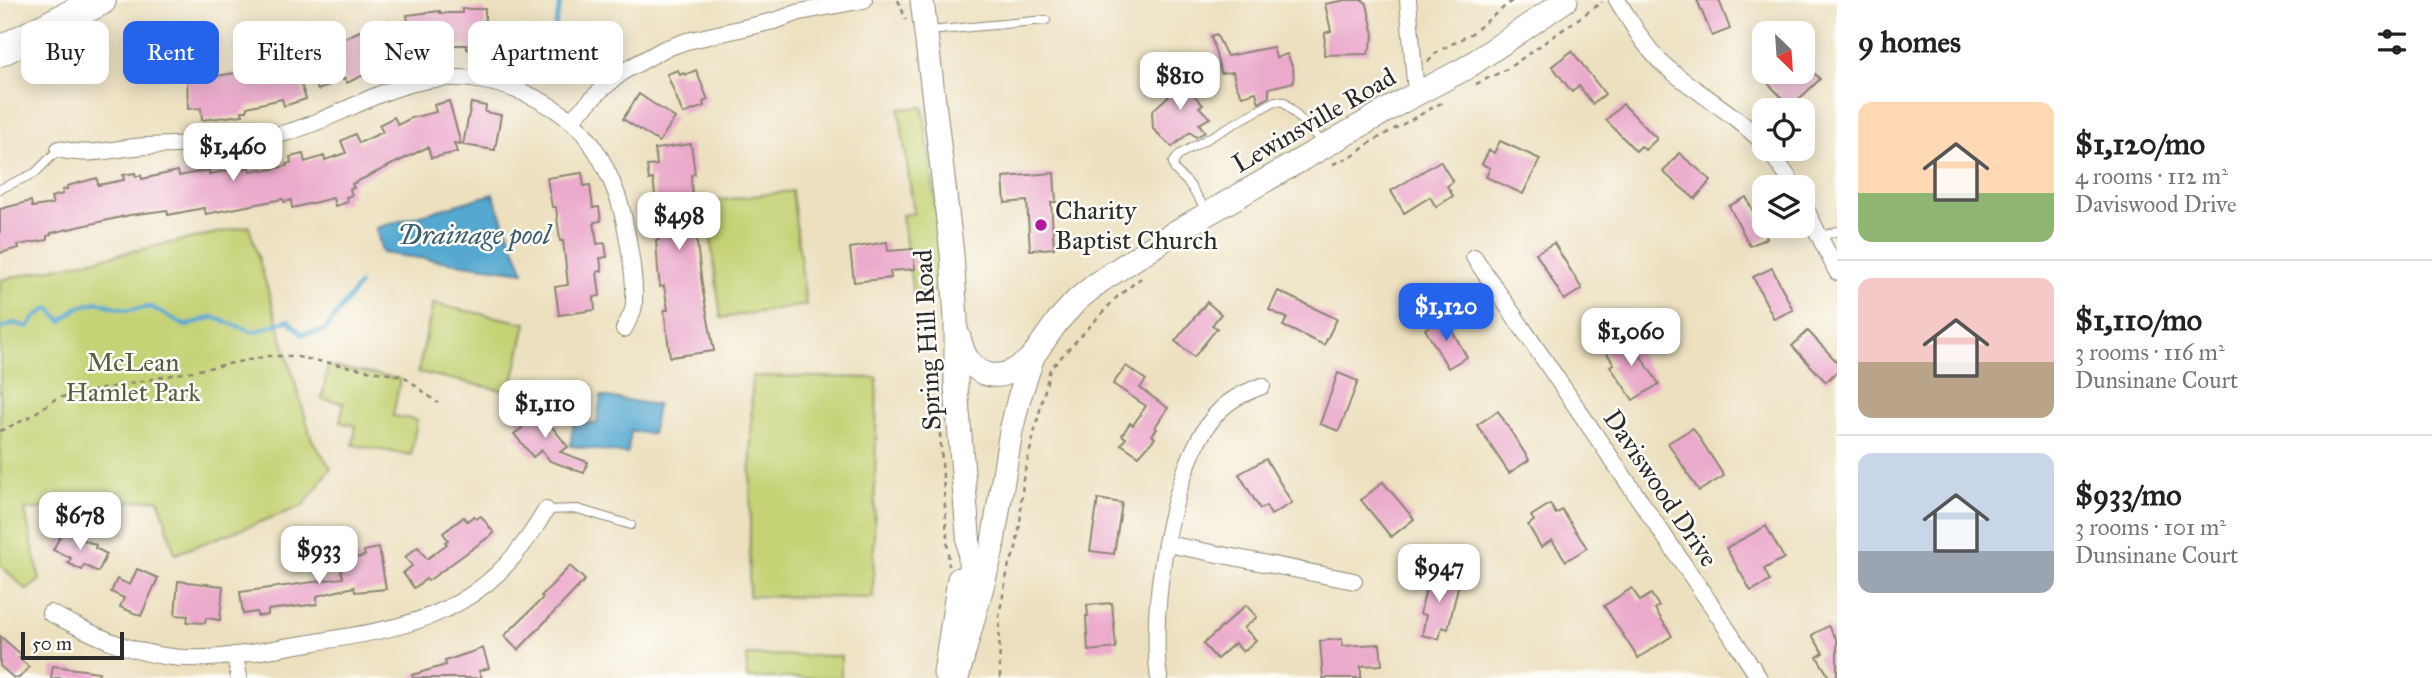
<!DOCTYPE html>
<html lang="en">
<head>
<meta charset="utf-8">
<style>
  :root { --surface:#fff; --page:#f2f2f2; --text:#222; --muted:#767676; --line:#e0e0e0; --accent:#2563eb }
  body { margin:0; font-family:"IM FELL Great Primer",serif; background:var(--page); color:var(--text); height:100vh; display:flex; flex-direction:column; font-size:26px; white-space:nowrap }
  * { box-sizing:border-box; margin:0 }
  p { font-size:23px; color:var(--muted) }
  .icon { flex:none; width:38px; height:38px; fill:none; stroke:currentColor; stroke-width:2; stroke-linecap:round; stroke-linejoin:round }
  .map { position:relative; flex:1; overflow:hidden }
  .side { display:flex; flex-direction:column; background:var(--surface); width:595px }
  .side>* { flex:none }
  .top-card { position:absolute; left:21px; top:21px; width:665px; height:63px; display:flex; gap:14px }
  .needle { width:46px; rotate:155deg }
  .controls { position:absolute; left:1752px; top:21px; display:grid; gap:14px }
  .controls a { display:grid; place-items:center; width:63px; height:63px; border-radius:14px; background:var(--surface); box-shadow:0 4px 18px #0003; font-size:35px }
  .scale { position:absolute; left:21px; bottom:18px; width:103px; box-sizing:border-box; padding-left:7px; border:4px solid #2b2b2b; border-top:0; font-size:19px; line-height:24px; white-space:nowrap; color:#2b2b2b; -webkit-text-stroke:5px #fdfcf7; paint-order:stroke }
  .price { position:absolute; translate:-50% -60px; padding:0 16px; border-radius:14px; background:#fff; color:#222; font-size:23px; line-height:46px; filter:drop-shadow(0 2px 4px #0008) }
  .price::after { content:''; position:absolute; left:50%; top:42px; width:21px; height:16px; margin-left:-10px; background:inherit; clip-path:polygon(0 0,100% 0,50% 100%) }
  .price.current { background:var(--accent); color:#fff }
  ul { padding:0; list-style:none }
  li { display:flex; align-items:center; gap:21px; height:175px; padding:0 21px }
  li+li { border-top:2px solid var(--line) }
  li span { display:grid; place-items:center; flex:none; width:196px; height:140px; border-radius:14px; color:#555 }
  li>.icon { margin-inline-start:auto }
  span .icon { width:84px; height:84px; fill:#fffc; stroke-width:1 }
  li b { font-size:30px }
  h2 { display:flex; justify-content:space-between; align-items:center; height:84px; padding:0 21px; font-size:30px }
  .pill { padding:0 24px; border-radius:14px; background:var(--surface); box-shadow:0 4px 18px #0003; font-size:24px; line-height:63px }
  .pill.current { background:var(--accent); color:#fff }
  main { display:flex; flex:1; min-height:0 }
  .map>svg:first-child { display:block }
</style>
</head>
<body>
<main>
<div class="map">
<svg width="1837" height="678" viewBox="0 0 1837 678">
  <rect width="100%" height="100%" fill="#fdfcf7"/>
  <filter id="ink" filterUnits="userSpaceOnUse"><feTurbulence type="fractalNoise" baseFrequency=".0143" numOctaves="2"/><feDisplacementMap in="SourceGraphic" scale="14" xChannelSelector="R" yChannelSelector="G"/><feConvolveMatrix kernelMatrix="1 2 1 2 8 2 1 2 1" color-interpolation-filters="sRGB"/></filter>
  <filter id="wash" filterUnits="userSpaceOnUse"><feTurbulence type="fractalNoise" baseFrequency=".00686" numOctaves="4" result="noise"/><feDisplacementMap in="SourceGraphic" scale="28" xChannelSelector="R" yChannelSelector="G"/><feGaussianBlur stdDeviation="1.57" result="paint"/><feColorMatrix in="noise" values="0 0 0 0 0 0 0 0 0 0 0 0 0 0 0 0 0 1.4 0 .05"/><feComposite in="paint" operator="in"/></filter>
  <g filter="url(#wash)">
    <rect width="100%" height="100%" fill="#ece0bf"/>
    <!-- green -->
    <g fill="#c5d274" stroke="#787e50" stroke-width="2">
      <path d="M923,107L947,289L913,294L902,215L914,213L899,109Z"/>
      <path d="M792,191L806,305L721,318L706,202Z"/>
      <path d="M249,226L312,440L331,468L303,506L175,554L159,499L25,510L40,580L27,590L0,565V280Z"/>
      <path d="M433,304L526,323L511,392L418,372Z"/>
      <path d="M328,366L400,379L393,416L417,420L411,455L353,445L356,426L340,422L344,403L322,399Z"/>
      <path d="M752,376L877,378L873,598L749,596Z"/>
      <path d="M747,655L841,656V678H747Z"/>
    </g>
    <!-- water -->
    <g fill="#54a8d0" stroke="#406a7e" stroke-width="2">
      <path d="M493,194L524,272L382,253L376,228Z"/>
      <path d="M601,396L657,405L652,434L631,431L627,454L570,446L574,421L597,424Z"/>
    </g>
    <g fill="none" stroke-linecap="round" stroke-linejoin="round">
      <!-- stream -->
      <g stroke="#54a8d0" stroke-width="4.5">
        <path d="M538,65L554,32L561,0"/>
        <path d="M0,329L14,323L28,327L36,316L49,308L62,321L77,308L97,302L128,310L151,307L186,326L212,317L255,332L288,320L302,334L324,331L359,285"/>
      </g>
    </g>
    <g id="blocks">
      <!-- building -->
      <g fill="#eba9cb">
        <path d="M1346,0H1363L1367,4L1374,35L1368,54L1324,55L1325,33L1331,31L1325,4Z"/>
        <path d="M1697,0H1719L1730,29L1712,36Z"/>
        <path d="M462,9H485V53H471V50L467,49V45H449L431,47L432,54L413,57L407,15L440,11V13H462Z"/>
        <path d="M389,20L403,58L392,60L394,64L382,68L381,67L347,83L345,78L318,90L312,76L300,81L306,99L284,106L282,99L247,107V111H242L243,115L202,120L201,108L188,109L187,76H216L256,70L288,61L289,63L360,31Z"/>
        <path d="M1216,34L1227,56L1273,47L1276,58L1287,54L1293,68L1294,82L1269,88V97L1259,103L1256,92L1242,96L1236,85L1233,72L1221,73L1211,36Z"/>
        <path d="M1572,51L1605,94L1593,104L1579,86L1572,92L1552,66Z"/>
        <path d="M1808,67L1820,79L1791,107L1757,72H1793L1798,77Z"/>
        <path d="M1183,68L1197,80L1193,84L1198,92L1193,94L1203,105L1199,107L1210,118L1199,124L1205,132L1196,137L1190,132L1172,147L1153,129L1152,111L1183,83L1174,77Z"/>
        <path d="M678,70L680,75L684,73L685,75L696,70L708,100L703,102L704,106L683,114L667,74Z"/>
        <path d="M639,94L675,118L659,142L623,119Z"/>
        <path d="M449,101L461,144L454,143L457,152L431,158L428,147L352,184L354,188L350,189L352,195L346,197L348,202L335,206L333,198L292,208L291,200L284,202L283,199L206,214L204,208L168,215L167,210L130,215L51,233V235L47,236V240L18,245L19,248L0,253V209L31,201L32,207L53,204L51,197L63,194L62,190L67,189V186L97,178L98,185L124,180L123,175L135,173L136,177L141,175L142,179L178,171L179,176L209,170V174L232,170V167L244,164L245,168L249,167L250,171L262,169L263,171L287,166L286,164L291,163L290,157L303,154L305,162L324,156L325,160L346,153L341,141L355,134L359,143L383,132L379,125L394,117L398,125L411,118L436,112L434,105Z"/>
        <path d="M471,103L486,106L485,112L501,115L495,150L463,145Z"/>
        <path d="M1623,104L1657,139L1645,150L1641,146L1636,151L1606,120Z"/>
        <path d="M1500,141L1540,159L1523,194L1486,177L1490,168L1482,164L1489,150L1494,153Z"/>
        <path d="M691,144L695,174L691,175L693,211L703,292L714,351L670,357L664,310H668L664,286L660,287L658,270L656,240H659L656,216H651L649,202H656L653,179L649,180L647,166L657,165L655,149Z"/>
        <path d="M1679,153L1711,180L1695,199L1663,172Z"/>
        <path d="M1440,161L1453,182L1447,186L1453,196L1436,207L1430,197L1404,213L1391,191Z"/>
        <path d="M582,173L584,186L590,185L593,208L599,207L601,221L594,222L597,244L605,243L607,257L600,258L602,271L597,272L600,296L594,297L595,310L559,315L555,287L568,285L563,241H560L556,207H552L547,178Z"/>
        <path d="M1054,173L1056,202H1051L1054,248L1030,250L1027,201L1005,203L1003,177Z"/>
        <path d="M1746,197L1767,238L1750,246L1729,206Z"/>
        <path d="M887,242L888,251L913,249L915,269L890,271L891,278L854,282L850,248Z"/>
        <path d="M1554,243L1582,289L1564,300L1536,253Z"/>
        <path d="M1772,268L1793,310L1774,319L1753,277Z"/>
        <path d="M1278,291L1337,319L1324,345L1283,326L1287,318L1269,310Z"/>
        <path d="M1207,302L1221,314L1212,325L1217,328L1194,357L1175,341Z"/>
        <path d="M1444,317L1467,357L1448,368L1425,329Z"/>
        <path d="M1808,331L1837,362V371L1826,382L1792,346Z"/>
        <path d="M1626,334L1659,384L1633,400L1610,366L1614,364L1604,349Z"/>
        <path d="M1126,366L1146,380L1140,388L1168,408L1155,427L1157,429L1152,435L1155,438L1139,456L1121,444L1126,438L1122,435L1130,423L1133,425L1146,406L1113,384Z"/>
        <path d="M1338,373L1358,381L1339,431L1320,424Z"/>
        <path d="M534,404L568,447L560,452L588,462L584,473L550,461L542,450L533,457L514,434L522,428L515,419Z"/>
        <path d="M1498,411L1529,460L1509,473L1477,425Z"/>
        <path d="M1693,428L1724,476L1699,491L1668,443Z"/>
        <path d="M1266,459L1292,503L1271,515L1266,506L1260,509L1239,474Z"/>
        <path d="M1383,482L1414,519L1391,537L1361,500Z"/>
        <path d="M1098,499L1122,503L1114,554L1090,551Z"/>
        <path d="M1550,504L1556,514L1562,510L1587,548L1566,561L1552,540L1541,547L1528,525L1534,521L1531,516Z"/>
        <path d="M474,516L476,519L481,516L494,533L428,581L426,579L414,588L403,573L412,566L405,557L418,547L427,559L447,544L445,542L448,540L443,533L464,517L467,521Z"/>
        <path d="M1766,526L1784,558L1764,569L1770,581L1751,591L1726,548Z"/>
        <path d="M63,531L96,545L95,548L107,554L98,572L84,565L82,570L68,563L71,558L53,550Z"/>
        <path d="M379,548L386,589L355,592L354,587L317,596V604L268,610V615L257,616V612L243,614L240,592L343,578L339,561L365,556L364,551Z"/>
        <path d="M570,566L585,580L518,650L504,636L543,598L541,596Z"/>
        <path d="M137,569L158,578L141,616L120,607L124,598L111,592L117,579L130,585Z"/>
        <path d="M1430,572L1460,579L1448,629L1442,627L1439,639L1422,635L1426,615L1420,614Z"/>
        <path d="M178,581L223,586L220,620L206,618L205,623L187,622L188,616L175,615Z"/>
        <path d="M1632,588L1640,601L1651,594L1659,606L1655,609L1672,636L1638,658L1604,606Z"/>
        <path d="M1112,603L1116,648L1088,651L1086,616H1088L1087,605Z"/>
        <path d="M1246,605L1257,617L1244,628L1256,640L1243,652L1235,643L1217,659L1203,644Z"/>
        <path d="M1828,626L1837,640V678H1830L1817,657L1823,653L1812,635Z"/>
        <path d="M0,636L22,655L19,658L29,667L19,678H14L0,666Z"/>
        <path d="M1342,639V646L1380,644L1382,665L1361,666V678H1323L1320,641Z"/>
        <path d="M483,648L489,668L479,671L482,678H413L412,675L446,665L445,661Z"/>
        <path d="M53,666L99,672L98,678H51Z"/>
      </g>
    </g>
  </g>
  <g filter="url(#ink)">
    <use href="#blocks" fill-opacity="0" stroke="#8c8675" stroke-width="2"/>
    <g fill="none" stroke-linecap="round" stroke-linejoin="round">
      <defs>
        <g id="service">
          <path d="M929,31L1046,20"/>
          <path d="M0,189L35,173L59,149"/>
          <path d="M1207,211L1189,184L1175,170L1173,163L1180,154L1275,101L1284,102L1323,143"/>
          <path d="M1820,237L1837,231"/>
          <path d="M546,510L578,509L631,525"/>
        </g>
        <g id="minor">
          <path d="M1408,0L1416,94"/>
          <path d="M1617,0C1632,23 1644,47 1665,66C1698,94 1735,113 1764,144"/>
          <path d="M571,120L602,89L624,71L664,49L687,41L774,21L800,12L864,0"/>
          <path d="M59,149C92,158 116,147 148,146C193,144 241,145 285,133C330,121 369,94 414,83C467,69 526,86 569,119C590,135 606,166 615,190C625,212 638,287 633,310C631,316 627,323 624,329"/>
          <path d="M1768,149L1795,187"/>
          <path d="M1802,201L1837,272"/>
          <path d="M1474,257L1714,609L1759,678"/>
          <path d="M1167,544L1354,581"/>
          <path d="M50,613C87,631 122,650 164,656C206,663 249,653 291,646C407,627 481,622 546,510"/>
          <path d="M235,655L239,678"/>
          <path d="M1159,678C1149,611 1170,471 1213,418C1226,401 1243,393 1262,386"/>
        </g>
        <g id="secondary">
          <path d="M922,0L952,254L956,320V387L970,559V602"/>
          <path d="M959,337C969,382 1003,386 1033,356"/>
          <path d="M945,673L959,579"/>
          <path d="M957,678L991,554L1011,431L1019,398L1033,356L1057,322L1077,300L1099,282L1174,233L1403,101L1466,68L1566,0"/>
        </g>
        <path id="motorway" d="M0,51L101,0"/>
      </defs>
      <!-- service casing -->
      <use href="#service" stroke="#8c8675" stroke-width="10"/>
      <!-- minor casing -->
      <use href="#minor" stroke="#8c8675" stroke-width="18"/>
      <!-- secondary casing -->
      <use href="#secondary" stroke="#8c8675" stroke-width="25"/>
      <!-- motorway casing -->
      <use href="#motorway" stroke="#8c8675" stroke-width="32"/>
      <!-- path -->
      <g stroke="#8c8675" stroke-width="2.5" stroke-dasharray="5 5" stroke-linecap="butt">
        <path d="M898,0L906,20"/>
        <path d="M1428,62L1437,52L1472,33L1513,0"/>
        <path d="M1476,84L1507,69L1602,2"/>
        <path d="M1333,164L1353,156L1371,142L1443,102"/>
        <path d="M0,431L28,418L57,398L268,356H292L405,377L438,403"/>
        <path d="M940,433L949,566"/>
        <path d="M1000,678L999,616L1009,564L1015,553L1020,524L1023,479L1050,369L1117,297L1141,278"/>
      </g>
      <!-- service -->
      <use href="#service" stroke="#fff" stroke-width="8"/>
      <!-- minor -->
      <use href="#minor" stroke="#fff" stroke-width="16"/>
      <!-- secondary -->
      <use href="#secondary" stroke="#fff" stroke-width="23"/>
      <!-- motorway -->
      <use href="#motorway" stroke="#fff" stroke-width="30"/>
    </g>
  </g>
  <!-- markers -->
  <circle fill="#b5179e" stroke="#fdfcf7" stroke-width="2.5" cx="1041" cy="225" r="7"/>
  <g text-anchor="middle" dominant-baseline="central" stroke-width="5" stroke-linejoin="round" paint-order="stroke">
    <!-- street labels -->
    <g font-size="26" fill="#2b2b2b" stroke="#fdfcf7">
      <text transform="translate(1314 120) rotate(-30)">Lewinsville Road</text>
      <text transform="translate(927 340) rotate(-93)">Spring Hill Road</text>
      <text transform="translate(1661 488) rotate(56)">Daviswood Drive</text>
    </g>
    <!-- poi labels -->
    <g font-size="26" fill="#2b2b2b" stroke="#fdfcf7" text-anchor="start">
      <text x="1055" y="210">Charity<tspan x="1055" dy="30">Baptist Church</tspan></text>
    </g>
    <!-- park labels -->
    <g font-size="26" fill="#595d41" stroke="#fdfcf7">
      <text x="133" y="362">McLean<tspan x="133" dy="30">Hamlet Park</tspan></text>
    </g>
    <!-- water labels -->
    <g font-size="28" font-style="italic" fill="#3b5d6d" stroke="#fdfcf7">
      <text x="474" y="234">Drainage pool</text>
    </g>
  </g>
</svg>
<div class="controls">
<a><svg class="needle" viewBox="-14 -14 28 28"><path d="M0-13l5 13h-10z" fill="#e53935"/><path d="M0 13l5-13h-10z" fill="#767676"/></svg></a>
<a><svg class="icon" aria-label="locate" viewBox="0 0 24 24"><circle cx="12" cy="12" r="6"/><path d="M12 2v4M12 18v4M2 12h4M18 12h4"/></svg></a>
<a><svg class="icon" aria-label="layers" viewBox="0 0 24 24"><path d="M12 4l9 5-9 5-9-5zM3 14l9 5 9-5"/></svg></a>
</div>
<div class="scale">50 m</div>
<b class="price" style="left:1180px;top:112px">$810</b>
<b class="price" style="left:233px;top:183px">$1,460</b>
<b class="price" style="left:679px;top:252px">$498</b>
<b class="price current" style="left:1446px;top:343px">$1,120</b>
<b class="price" style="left:1631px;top:368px">$1,060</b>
<b class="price" style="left:545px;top:440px">$1,110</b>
<b class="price" style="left:80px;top:552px">$678</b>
<b class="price" style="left:319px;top:586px">$933</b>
<b class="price" style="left:1439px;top:604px">$947</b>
<div class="top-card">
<a class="pill">Buy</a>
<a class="pill current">Rent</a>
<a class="pill">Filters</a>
<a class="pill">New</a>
<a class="pill">Apartment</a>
</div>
</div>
<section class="side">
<h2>9 homes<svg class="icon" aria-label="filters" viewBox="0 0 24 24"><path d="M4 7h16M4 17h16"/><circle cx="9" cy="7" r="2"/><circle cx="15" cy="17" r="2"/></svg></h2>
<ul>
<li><span style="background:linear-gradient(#ffd9b3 65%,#8fb573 0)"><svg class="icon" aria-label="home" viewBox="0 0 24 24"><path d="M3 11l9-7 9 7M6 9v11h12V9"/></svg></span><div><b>$1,120/mo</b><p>4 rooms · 112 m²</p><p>Daviswood Drive</p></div></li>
<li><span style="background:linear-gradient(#f6c9c9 60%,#b9a48a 0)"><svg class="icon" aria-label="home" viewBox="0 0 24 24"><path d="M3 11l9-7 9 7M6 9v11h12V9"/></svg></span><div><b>$1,110/mo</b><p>3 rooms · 116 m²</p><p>Dunsinane Court</p></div></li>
<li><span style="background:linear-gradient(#c9d6e8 70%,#9aa5b1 0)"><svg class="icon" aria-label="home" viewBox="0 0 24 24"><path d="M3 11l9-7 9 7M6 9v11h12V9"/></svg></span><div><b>$933/mo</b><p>3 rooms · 101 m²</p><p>Dunsinane Court</p></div></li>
</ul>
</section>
</main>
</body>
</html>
